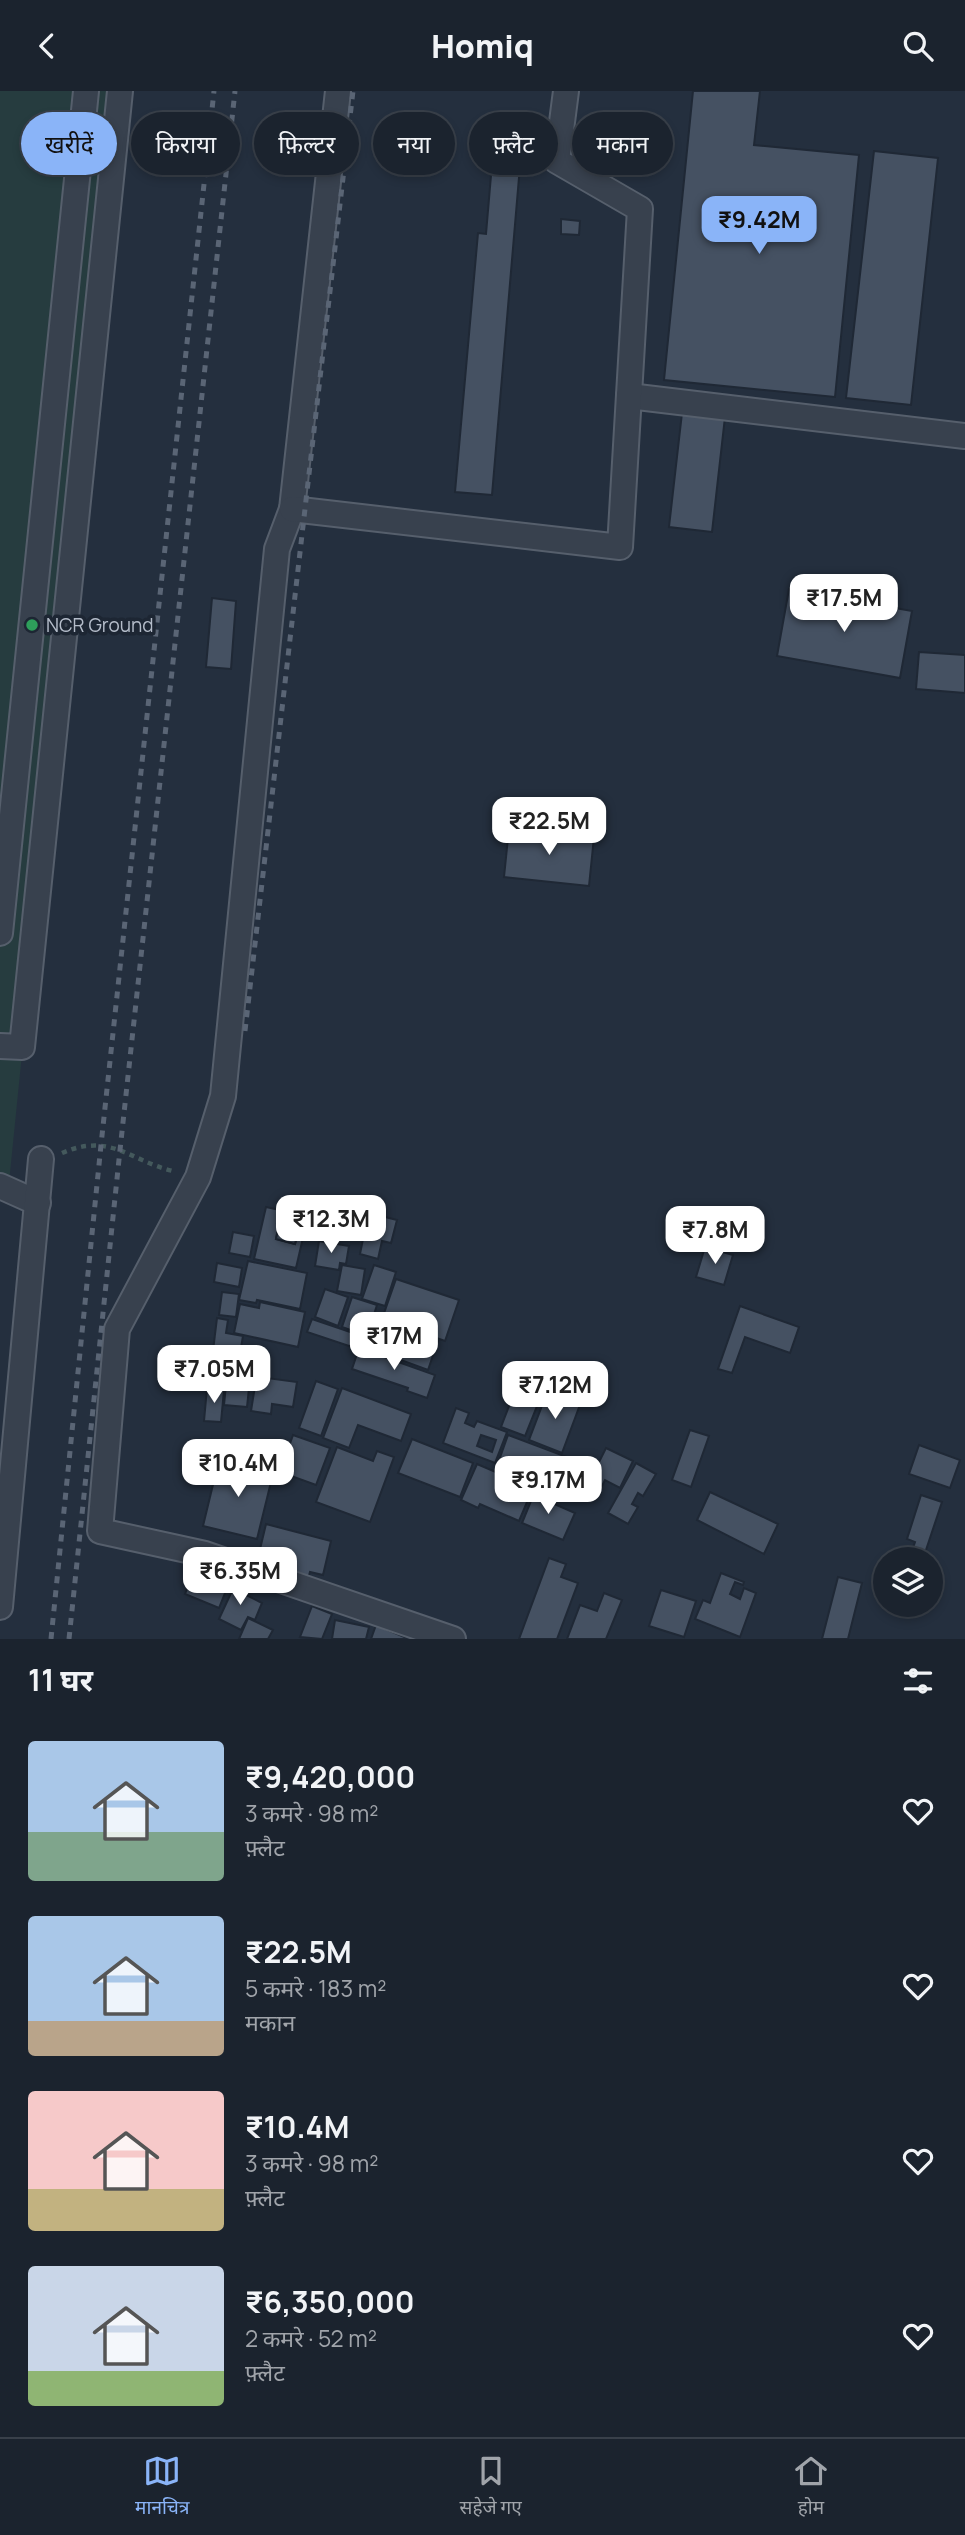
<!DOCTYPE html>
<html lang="hi">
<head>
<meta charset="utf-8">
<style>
  :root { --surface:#1b232e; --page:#282f3a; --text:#f1f3f6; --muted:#a0a4aa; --line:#39404a; --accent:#8ab4f8 }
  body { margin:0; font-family:Manrope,"Noto Sans Devanagari",sans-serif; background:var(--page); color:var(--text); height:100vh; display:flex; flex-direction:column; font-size:26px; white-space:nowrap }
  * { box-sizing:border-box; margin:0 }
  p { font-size:23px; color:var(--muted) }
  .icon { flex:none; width:38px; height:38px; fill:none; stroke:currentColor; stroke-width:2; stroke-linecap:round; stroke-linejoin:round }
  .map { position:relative; height:1548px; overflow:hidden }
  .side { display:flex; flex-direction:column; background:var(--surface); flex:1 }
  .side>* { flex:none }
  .hud { position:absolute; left:21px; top:21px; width:924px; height:63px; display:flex; gap:14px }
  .tools { position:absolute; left:873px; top:1456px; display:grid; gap:14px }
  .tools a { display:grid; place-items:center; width:70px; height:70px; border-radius:50%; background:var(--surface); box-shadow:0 4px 10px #0003,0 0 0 2px var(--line); font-size:35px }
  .price { position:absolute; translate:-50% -60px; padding:0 16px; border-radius:14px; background:#fff; color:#222; font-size:23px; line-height:46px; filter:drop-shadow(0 2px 4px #0008) }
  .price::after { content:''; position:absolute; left:50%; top:42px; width:21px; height:16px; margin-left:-10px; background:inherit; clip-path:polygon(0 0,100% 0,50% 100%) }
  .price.on { background:var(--accent); color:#111 }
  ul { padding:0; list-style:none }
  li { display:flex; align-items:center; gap:21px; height:175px; padding:0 28px }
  li span { display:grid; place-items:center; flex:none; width:196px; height:140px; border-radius:7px; color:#555 }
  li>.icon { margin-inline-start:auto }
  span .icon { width:84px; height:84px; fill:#fffc; stroke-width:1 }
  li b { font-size:30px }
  h2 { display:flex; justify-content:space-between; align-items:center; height:84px; padding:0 28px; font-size:30px }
  .tag { padding:0 24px; border-radius:32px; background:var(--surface); box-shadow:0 4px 10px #0003,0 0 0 2px var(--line); font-size:24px; line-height:63px }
  .tag.on { background:var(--accent); color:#111 }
  header { display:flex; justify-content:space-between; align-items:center; height:91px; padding:0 28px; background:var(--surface); font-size:32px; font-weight:800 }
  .dock { display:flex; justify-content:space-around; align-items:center; height:98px; border-top:2px solid var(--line); background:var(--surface); font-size:19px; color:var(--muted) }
  .dock a { display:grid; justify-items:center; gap:4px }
  .dock .on { color:var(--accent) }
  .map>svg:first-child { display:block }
</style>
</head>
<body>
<header><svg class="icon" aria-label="back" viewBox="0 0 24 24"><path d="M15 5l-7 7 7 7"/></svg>Homiq<svg class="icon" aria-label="search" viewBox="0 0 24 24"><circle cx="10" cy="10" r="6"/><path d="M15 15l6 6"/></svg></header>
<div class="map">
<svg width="965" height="1548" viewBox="0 0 965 1548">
  <rect width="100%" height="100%" fill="#242f3e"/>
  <!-- green -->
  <path fill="#263c3f" d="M0,0H119L9,1092L0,1089Z"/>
  <!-- building -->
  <g fill="#455162" stroke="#1f2835" stroke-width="2" fill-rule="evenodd">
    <path d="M693,0H760L754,54L859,64L835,306L664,289Z"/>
    <path d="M874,60L938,67L911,314L846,307Z"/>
    <path d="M493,61L521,63L492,404L455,401L478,142L486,143Z"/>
    <path d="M561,128L580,130L579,144L561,143Z"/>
    <path d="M682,322L725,326L712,441L669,436Z"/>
    <path d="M789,498L912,520L900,587L777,565Z"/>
    <path d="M212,507L236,510L231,578L206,576Z"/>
    <path d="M919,561L965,564V602L916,598Z"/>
    <path d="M509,737L594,746L589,795L504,786Z"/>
    <path d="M266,1116L280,1119L277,1132L305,1138L296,1177L254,1168ZM278,1138L298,1142L295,1153L276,1148Z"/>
    <path d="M346,1116L397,1129L391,1152L382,1150L378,1168L360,1163L363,1148L339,1142Z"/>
    <path d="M278,1138L298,1142L295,1153L276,1148Z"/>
    <path d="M233,1141L254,1145L250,1166L229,1162Z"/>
    <path d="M319,1150L349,1155L346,1173L340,1172L339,1179L315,1175Z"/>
    <path d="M705,1156L733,1164L724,1194L696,1186Z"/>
    <path d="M248,1170L307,1182L300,1218L257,1209L256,1212L239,1209Z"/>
    <path d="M217,1172L242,1177L239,1196L214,1191Z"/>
    <path d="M342,1174L365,1178L361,1204L337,1200Z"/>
    <path d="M374,1174L396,1181L385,1215L362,1208Z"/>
    <path d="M396,1188L459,1209L445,1250L382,1228Z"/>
    <path d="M325,1198L348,1206L338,1235L315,1226Z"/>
    <path d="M222,1201L239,1203L236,1226L219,1224Z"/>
    <path d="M352,1206L377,1214L367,1245L342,1236Z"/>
    <path d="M260,1211L305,1221L298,1256L234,1242L240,1213L259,1217Z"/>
    <path d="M740,1215L799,1236L790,1262L745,1246L732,1282L718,1278Z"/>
    <path d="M217,1227L228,1229L226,1242L243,1245L241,1257L233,1256L231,1266L223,1265L222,1269L212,1268Z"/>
    <path d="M312,1228L362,1245L358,1258L307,1241Z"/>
    <path d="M384,1232L405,1239L395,1268L364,1257L370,1238L381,1242Z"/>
    <path d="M408,1240L438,1250L428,1279L398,1268Z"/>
    <path d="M359,1257L435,1284L427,1307L407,1300L408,1297L352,1278Z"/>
    <path d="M229,1270L261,1275L259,1286L297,1291L293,1316L272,1313L271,1323L251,1320L255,1295L227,1291Z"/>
    <path d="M522,1281L547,1290L525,1345L501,1336Z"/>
    <path d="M316,1290L338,1298L321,1345L299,1337Z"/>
    <path d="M226,1294L249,1297L247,1316L224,1314Z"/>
    <path d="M207,1297L224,1299L221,1331L204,1330Z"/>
    <path d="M342,1297L411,1323L401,1350L358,1334L349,1357L323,1347Z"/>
    <path d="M548,1299L581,1311L562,1362L529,1349Z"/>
    <path d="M456,1317L469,1322L465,1332L474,1336L477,1330L507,1341L495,1372L443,1352ZM481,1344L496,1349L492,1361L477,1355Z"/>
    <path d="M690,1339L709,1345L691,1396L672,1389Z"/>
    <path d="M293,1344L330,1357L316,1394L280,1381Z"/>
    <path d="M508,1344L588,1374L582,1391L523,1368L518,1383L497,1375Z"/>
    <path d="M412,1348L473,1372L460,1406L398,1382Z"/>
    <path d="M919,1354L960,1369L950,1397L909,1383Z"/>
    <path d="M337,1356L373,1370L377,1360L394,1366L370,1431L316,1411Z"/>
    <path d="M606,1357L633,1370L620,1397L605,1389L601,1397L589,1391Z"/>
    <path d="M229,1366L259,1373L256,1387L271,1391L257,1448L203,1435L217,1377L226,1379Z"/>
    <path d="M636,1372L656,1383L643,1405L638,1402L632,1413L638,1416L628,1433L608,1422Z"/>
    <path d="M477,1373L533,1397L519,1430L480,1413L478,1417L461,1409Z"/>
    <path d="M535,1400L554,1408L552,1412L575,1422L563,1449L522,1432Z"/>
    <path d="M710,1401L778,1433L764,1463L697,1429Z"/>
    <path d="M921,1404L942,1411L923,1468H909L915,1451L907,1448Z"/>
    <path d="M266,1433L331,1450L323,1484L310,1481L308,1488L256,1475Z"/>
    <path d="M549,1467L566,1473L561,1486L578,1492L557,1548H519Z"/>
    <path d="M197,1473L231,1487L219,1517L185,1503Z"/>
    <path d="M721,1482L744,1491L743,1494L735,1491L730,1503L740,1508L744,1497L756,1502L740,1546L695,1528L703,1509L710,1512Z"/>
    <path d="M838,1486L862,1492L848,1548H822Z"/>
    <path d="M237,1489L248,1494L244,1503L262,1512L255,1529L248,1526L241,1539L219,1528Z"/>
    <path d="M661,1499L696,1510L684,1546L649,1535Z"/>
    <path d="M604,1502L622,1509L606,1548H567L580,1514L597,1520Z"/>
    <path d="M312,1515L332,1523L322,1548L300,1546Z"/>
    <path d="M248,1527L273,1539L268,1548H239Z"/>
    <path d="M335,1529L369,1536L366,1548H332Z"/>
    <path d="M376,1534L409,1548H371Z"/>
  </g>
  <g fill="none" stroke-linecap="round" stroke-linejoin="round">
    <defs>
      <g id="minor">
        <path d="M338,0L292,418L277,458L223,1005L198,1086L117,1238L100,1440L205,1463L453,1548"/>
        <path d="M629,305L965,345"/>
        <path d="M292,418L620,456L640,118L557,70L566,0"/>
        <path d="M0,842L86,0"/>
        <path d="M0,955L22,956L120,0"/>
        <path d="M0,1095L38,1112"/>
        <path d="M0,1516L41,1068"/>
      </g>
    </defs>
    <!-- minor casing -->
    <use href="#minor" stroke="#565f6c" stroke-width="28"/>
    <!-- path -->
    <path stroke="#44595c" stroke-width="4.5" stroke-dasharray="5 5" stroke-linecap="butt" d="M62,1062C111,1041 130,1070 173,1080"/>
    <!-- minor -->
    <use href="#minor" stroke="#38414e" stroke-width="24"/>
    <!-- rail -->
    <g stroke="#5a6575" stroke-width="5" stroke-dasharray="7 7" stroke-linecap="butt">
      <path d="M245,940L353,0"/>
      <path d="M51,1548L101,1054L214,0"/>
      <path d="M69,1548L120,1059L235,0"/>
    </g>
  </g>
  <!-- markers -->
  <circle fill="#2e9e5b" stroke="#1d2633" stroke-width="2.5" cx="32" cy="534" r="7"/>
  <g text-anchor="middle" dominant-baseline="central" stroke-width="7" stroke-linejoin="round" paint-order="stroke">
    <!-- poi labels -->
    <g font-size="19" fill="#b4bcc9" stroke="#1d2633" text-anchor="start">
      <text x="46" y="534">NCR Ground</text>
    </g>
  </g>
</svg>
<div class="tools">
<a><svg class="icon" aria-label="layers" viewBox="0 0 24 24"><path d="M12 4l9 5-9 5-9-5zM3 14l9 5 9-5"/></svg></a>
</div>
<b class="price on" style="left:759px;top:165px">₹9.42M</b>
<b class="price" style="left:844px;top:543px">₹17.5M</b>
<b class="price" style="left:549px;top:766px">₹22.5M</b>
<b class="price" style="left:331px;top:1164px">₹12.3M</b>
<b class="price" style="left:715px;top:1175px">₹7.8M</b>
<b class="price" style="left:394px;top:1281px">₹17M</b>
<b class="price" style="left:214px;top:1314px">₹7.05M</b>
<b class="price" style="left:555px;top:1330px">₹7.12M</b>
<b class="price" style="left:238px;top:1408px">₹10.4M</b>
<b class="price" style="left:548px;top:1425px">₹9.17M</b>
<b class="price" style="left:240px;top:1516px">₹6.35M</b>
<div class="hud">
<a class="tag on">खरीदें</a>
<a class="tag">किराया</a>
<a class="tag">फ़िल्टर</a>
<a class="tag">नया</a>
<a class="tag">फ़्लैट</a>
<a class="tag">मकान</a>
</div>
</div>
<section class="side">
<h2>11 घर<svg class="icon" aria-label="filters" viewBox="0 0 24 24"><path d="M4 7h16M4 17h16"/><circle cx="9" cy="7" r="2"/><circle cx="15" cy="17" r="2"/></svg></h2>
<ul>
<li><span style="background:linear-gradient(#a9c7e8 65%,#7fa58c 0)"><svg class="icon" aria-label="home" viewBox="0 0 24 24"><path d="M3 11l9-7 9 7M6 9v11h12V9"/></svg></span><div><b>₹9,420,000</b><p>3 कमरे · 98 m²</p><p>फ़्लैट</p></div><svg class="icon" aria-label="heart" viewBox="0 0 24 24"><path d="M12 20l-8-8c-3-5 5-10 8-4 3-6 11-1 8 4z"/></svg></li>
<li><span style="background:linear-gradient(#a9c7e8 75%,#b9a48a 0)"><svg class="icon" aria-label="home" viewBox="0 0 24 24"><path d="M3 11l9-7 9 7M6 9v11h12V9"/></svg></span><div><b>₹22.5M</b><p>5 कमरे · 183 m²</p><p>मकान</p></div><svg class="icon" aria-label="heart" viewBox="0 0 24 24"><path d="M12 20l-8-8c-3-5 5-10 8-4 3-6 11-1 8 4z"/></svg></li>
<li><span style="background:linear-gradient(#f6c9c9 70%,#c2b280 0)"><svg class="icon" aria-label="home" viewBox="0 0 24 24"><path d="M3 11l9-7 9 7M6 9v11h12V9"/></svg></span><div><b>₹10.4M</b><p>3 कमरे · 98 m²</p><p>फ़्लैट</p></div><svg class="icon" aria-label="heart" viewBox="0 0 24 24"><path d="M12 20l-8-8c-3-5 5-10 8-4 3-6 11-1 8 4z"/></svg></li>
<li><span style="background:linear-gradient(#c9d6e8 75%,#8fb573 0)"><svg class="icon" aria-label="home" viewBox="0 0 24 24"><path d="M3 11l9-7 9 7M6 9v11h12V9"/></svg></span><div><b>₹6,350,000</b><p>2 कमरे · 52 m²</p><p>फ़्लैट</p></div><svg class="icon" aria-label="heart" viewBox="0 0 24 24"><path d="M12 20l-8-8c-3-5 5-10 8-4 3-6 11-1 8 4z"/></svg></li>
</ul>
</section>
<nav class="dock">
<a class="on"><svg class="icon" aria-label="map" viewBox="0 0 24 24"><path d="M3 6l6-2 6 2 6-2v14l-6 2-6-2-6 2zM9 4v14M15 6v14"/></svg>मानचित्र</a>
<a><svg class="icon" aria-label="saved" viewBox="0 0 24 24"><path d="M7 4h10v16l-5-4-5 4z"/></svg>सहेजे गए</a>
<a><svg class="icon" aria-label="home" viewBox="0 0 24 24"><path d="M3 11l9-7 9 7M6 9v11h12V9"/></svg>होम</a>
</nav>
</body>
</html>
